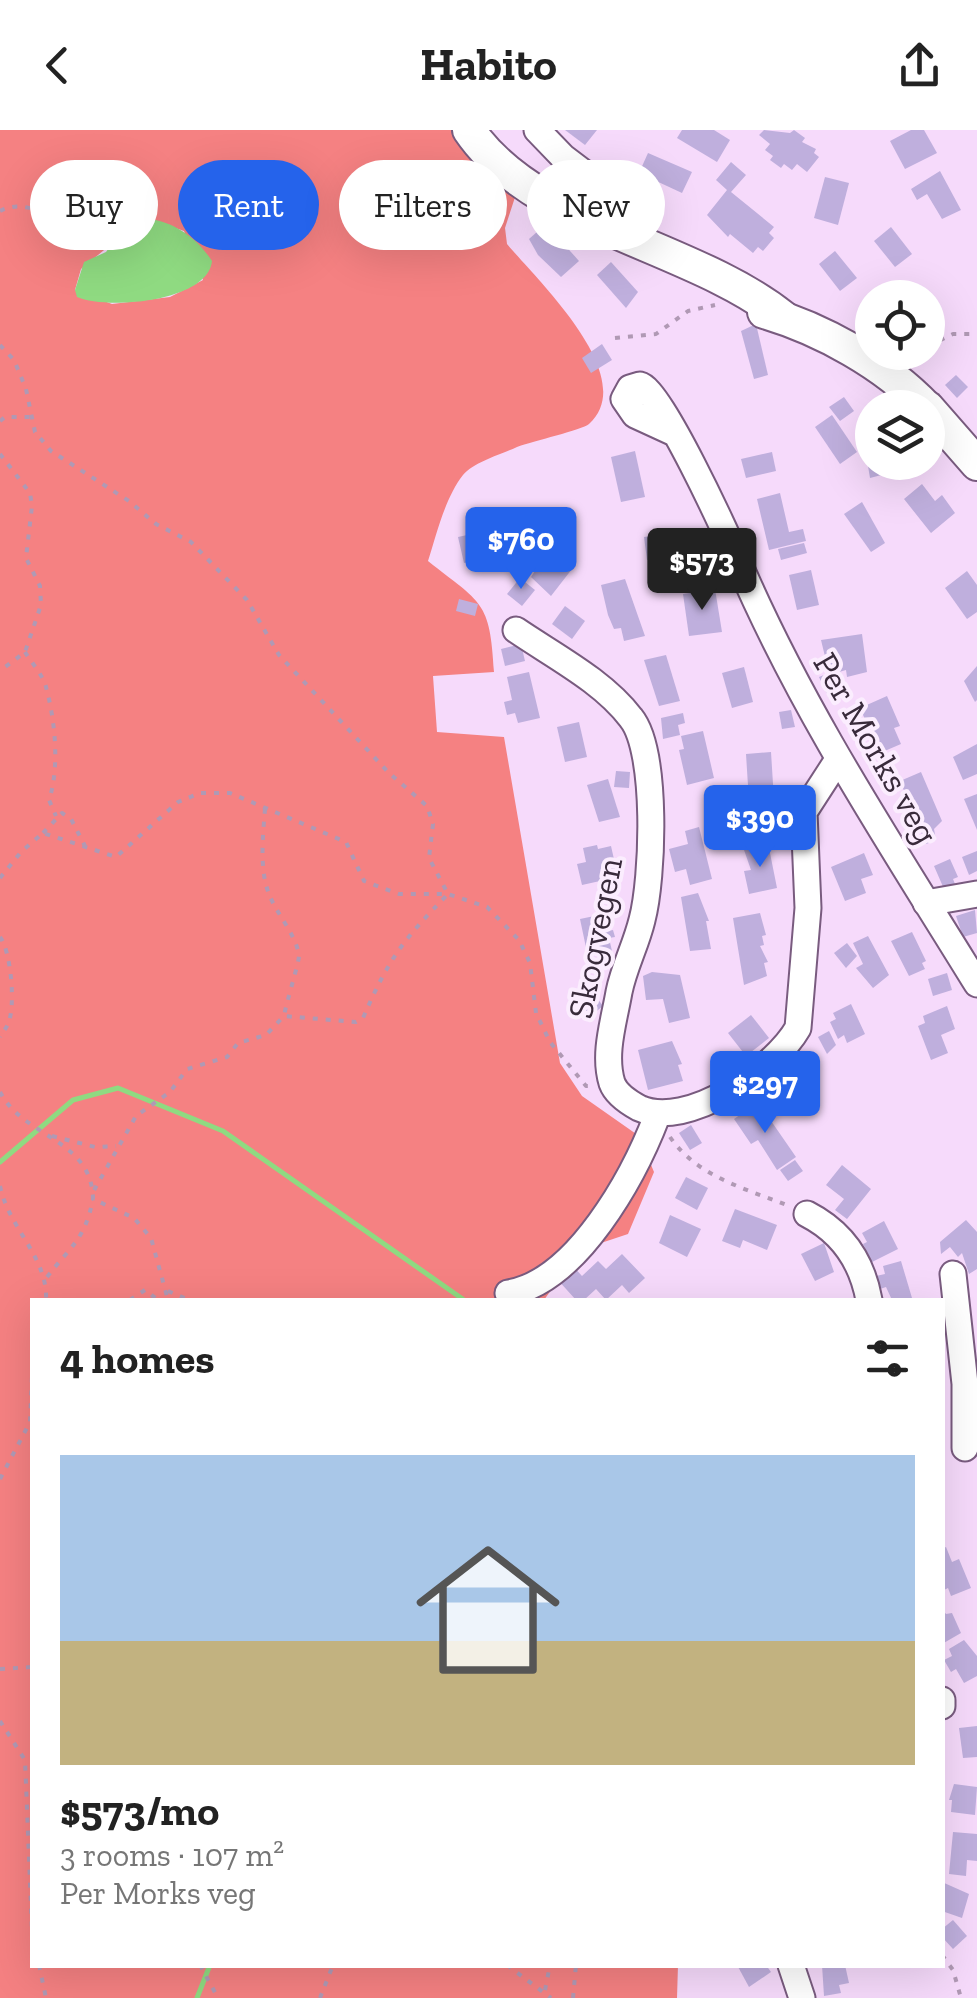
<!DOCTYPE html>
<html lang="en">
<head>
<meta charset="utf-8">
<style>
  :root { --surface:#fff; --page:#f2f2f2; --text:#222; --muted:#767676; --accent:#2563eb }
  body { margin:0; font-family:"Zilla Slab",serif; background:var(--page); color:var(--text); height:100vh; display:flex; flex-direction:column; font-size:38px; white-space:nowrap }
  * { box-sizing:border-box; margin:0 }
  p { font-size:32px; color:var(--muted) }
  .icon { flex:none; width:55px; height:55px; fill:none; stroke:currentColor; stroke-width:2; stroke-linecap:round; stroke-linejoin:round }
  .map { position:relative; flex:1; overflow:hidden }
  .panel { position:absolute; left:30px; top:1168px; width:915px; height:670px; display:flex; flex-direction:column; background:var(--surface); border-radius:0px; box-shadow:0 10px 40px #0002 }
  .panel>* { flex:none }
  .banner { position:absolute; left:30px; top:30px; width:918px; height:90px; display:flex; gap:20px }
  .buttons { position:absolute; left:855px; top:150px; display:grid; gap:20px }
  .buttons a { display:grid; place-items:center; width:90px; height:90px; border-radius:50%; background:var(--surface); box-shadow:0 10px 40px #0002; font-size:50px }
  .price { position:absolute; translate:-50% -85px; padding:0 22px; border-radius:10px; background:var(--accent); color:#fff; font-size:32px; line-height:65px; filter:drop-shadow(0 2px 5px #0008) }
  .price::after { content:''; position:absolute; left:50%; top:60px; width:30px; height:22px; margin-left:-15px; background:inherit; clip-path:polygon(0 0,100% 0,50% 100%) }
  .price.active { background:#222; color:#fff }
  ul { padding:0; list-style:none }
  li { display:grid; align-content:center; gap:20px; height:530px; padding:0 30px }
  li span { display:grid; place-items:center; height:310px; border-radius:0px; color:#555 }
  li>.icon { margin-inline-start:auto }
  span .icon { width:180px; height:180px; fill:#fffc; stroke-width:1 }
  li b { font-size:42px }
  h2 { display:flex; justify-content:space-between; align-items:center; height:120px; padding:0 30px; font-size:42px }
  .chip { padding:0 35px; border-radius:45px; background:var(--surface); box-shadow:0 10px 40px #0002; font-size:35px; line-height:90px }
  .chip.active { background:var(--accent); color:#fff }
  header { display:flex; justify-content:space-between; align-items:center; height:130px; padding:0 30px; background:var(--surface); font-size:45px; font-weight:700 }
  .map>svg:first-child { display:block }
</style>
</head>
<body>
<header><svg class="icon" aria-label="back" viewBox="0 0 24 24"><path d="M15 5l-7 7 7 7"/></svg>Habito<svg class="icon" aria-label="share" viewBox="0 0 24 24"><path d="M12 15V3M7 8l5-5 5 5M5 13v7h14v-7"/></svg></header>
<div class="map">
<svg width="977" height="1868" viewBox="0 0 977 1868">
  <rect width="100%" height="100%" fill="#f6dafb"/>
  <!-- forest -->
  <path fill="#f58182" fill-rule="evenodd" d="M0,0H474L518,58L505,98L507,114C536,149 641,247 589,294C582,300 533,311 517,317C502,324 474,332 463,345C445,368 437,403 428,431C482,474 490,470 494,542L433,546L437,602L504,607L560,933L582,966L639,1006L654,1042L628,1104L580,1120L544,1170H32V1835H678L677,1868H0ZM149,89L184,101L203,150L170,167L112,174L75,160L81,139L126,102Z"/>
  <!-- water -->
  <path fill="#8fda81" d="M149,89C175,92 198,109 212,131C208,172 107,180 77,167L75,160L84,132L106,122L114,111Z"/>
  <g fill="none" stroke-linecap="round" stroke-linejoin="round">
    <!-- stream -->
    <g stroke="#8fda81" stroke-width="5">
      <path d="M0,1032L73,970L118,958L223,1001L464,1170"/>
      <path d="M197,1868L210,1835"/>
    </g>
  </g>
  <!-- building -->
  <g fill="#bfafdd">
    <path d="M565,0H597L585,15Z"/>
    <path d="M682,0H714L730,10L717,32L677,8Z"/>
    <path d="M764,0L790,3L794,0L805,8L802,12L816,19L814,23L819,27L807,42L797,34L792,40L784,34L781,38L770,30L773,26L765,20L770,14L759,5Z"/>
    <path d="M911,0H924L937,23L905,39L890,11Z"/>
    <path d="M648,23L692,42L682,63L639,43Z"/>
    <path d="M731,32L746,45L731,62L774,97L769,103L774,108L763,121L758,117L753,123L730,104L728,107L707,85L727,60L716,50Z"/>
    <path d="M940,41L961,80L942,89L927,64L917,70L911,59Z"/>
    <path d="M825,47L849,53L838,95L814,88Z"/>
    <path d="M546,94L579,131L561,147L538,125L529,109Z"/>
    <path d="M891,97L912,124L895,137L874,111Z"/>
    <path d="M835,121L857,148L840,161L819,134Z"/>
    <path d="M611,132L638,162L626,178L597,145Z"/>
    <path d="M756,194L768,245L754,249L741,201Z"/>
    <path d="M602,214L612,230L591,243L582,228Z"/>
    <path d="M956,245L968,257L957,268L945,255Z"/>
    <path d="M844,267L854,281L840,291L829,277Z"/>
    <path d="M832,285L857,322L840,334L815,297Z"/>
    <path d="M635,321L645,367L621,372L611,327Z"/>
    <path d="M772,322L776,341L746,348L741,329Z"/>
    <path d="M872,324V332H888L889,343L870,348L867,330V325Z"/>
    <path d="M922,354L935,371L942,365L955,383L931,403L904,369Z"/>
    <path d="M780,363L789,402L803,399L806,411L769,420L757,369Z"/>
    <path d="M862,372L885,413L871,422L844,384Z"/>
    <path d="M499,398L503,417L497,418L500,434L483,438L480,429L464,433L458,407Z"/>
    <path d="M683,402L687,434L661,437L660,428L647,430L644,407Z"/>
    <path d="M804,413L807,423L781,430L778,419Z"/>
    <path d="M545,415L572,439L551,466L531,447L537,438L531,433Z"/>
    <path d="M811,440L819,475L797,480L789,445Z"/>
    <path d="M967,441L977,455V482L967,489L945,458Z"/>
    <path d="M520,448L535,460L522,476L507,464Z"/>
    <path d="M625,449L645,506L624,511L621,498L614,499L608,485L601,455Z"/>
    <path d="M715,459L722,502L689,506L683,464Z"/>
    <path d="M459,469L478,474L475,486L456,481Z"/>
    <path d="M565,476L585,491L572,509L552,494Z"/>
    <path d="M862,504L867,542L847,547L846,540L839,542L847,559L829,568L819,547L829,543L821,510Z"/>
    <path d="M521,514L525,531L505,536L501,519Z"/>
    <path d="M666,525L680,571L659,576L644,530Z"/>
    <path d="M977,536V570L975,572L964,551Z"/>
    <path d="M744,537L753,572L732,578L722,543Z"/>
    <path d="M529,542L540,588L518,593L515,583L507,585L504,572L512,570L507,547Z"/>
    <path d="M887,566L900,596L894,598L901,614L880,623L866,603L870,601L860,578Z"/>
    <path d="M791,580L795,597L782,599L779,582Z"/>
    <path d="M683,583L685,593L678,595L680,605L663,609L661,588Z"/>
    <path d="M579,592L587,627L565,632L557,597Z"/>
    <path d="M703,601L714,648L687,655L679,620L684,619L681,606Z"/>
    <path d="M977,614V644L963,650L953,627Z"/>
    <path d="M771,622L774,670L749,671L746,624Z"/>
    <path d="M616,641L630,642L629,658L614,657Z"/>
    <path d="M921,642L942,691L934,699L936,710L926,714L900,651Z"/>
    <path d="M608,649L620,687L599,692L587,655Z"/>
    <path d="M977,664V700L964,669Z"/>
    <path d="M770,695L785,697L782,715L768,709Z"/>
    <path d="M699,697L712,749L690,755L686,739L675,742L669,719L688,714L685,701Z"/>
    <path d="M768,713L777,758L749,764L744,741L751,740L744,720Z"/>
    <path d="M597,715L598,719L611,716L618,747L582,755L577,734L586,732L583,718Z"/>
    <path d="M977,721V741L969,745L962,727Z"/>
    <path d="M864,723L873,745L861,749L866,763L845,771L831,737Z"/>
    <path d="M950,729L958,747L953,749L955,754L944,759L934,736Z"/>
    <path d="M698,763L709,791H706L711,819L690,821L681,767Z"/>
    <path d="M975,780L977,803L963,807L956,786Z"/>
    <path d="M760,783L766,805L762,806L764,815L760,816L768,832L764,833L767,846L744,855L733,788Z"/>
    <path d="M604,784L608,801L613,800L615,807L609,808L612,821L588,827L580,789Z"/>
    <path d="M912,802L926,831L922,833L925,839L909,846L891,811Z"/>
    <path d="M868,806L889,845L873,858L856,838L863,834L853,813Z"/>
    <path d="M847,813L857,826L846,838L834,823Z"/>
    <path d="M652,842L680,845L690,888L669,893L663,869L646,870L643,846Z"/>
    <path d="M947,843L952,860L933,866L928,849Z"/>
    <path d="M591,860L603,876L588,888L576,872Z"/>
    <path d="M851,874L865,904L847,913L844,905L838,909L830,892L836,889L833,883Z"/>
    <path d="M947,876L955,899L941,905L948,923L931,930L918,896L925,893L923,886Z"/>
    <path d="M751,885L769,908L746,926L728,903Z"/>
    <path d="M829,901L836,915L827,924L818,907Z"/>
    <path d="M672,911L682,934L678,935L683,951L648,960L638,920Z"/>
    <path d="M812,941L820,962L813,965L810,959L794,965L788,949Z"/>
    <path d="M754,975L763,988L767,985L796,1027L777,1040L758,1010L751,1014L734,989Z"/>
    <path d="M691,995L702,1013L690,1020L679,1003Z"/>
    <path d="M795,1030L803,1041L788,1051L780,1040Z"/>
    <path d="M842,1035L871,1059L847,1089L835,1080L844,1069L826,1055Z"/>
    <path d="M686,1047L708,1058L697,1080L675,1068Z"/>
    <path d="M735,1079L777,1095L767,1120L743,1110L740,1118L722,1111Z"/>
    <path d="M670,1085L701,1099L687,1127L659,1113Z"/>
    <path d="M966,1090L977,1102V1139L969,1144L962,1123L958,1127L950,1117L941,1124L940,1112Z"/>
    <path d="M884,1091L898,1119L872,1132L863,1114L867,1112L862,1103Z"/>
    <path d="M824,1113L834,1142L815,1151L801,1124Z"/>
    <path d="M622,1124L645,1148L629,1163L622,1155L606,1170L596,1159L584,1170H576L557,1149L572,1135L582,1146L598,1131L606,1139Z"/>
    <path d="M901,1131L912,1168L892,1170L886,1157L880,1159L876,1146L885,1144L883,1136Z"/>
    <path d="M946,1417L952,1432L959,1429L971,1458L951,1466L948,1458L942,1461V1419Z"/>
    <path d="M942,1479L946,1484L952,1483L961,1503L942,1514Z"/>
    <path d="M964,1510L977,1526V1546L964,1553L956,1539L951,1542L944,1530L952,1526L949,1519Z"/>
    <path d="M977,1596V1627L963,1628L959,1598Z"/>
    <path d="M954,1654L977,1657L975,1685L951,1682L952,1670H949Z"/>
    <path d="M953,1702L977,1704V1731L967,1730L966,1746L949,1744Z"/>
    <path d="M942,1752L969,1764L962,1788L942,1781Z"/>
    <path d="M953,1790L967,1806L953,1819L942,1807V1799Z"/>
    <path d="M737,1835H766L771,1842L749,1857Z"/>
    <path d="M822,1835H845L849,1853L839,1855L841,1863L824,1866Z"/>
  </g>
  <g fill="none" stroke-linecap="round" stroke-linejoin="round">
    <defs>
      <g id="minor">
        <path d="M537,0L563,27L625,74L614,98"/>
        <path d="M672,302L635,285L624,269L630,258L640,255C660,259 727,404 738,431C802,581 892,716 977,854"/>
        <path d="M516,500C554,526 603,551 631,588C658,621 653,749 642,790C636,815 624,837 619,862C614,891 603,924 612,953C616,964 628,972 639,978C687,1000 774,940 798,898L808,778L804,682L837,631"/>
        <path d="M926,773L977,764"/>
        <path d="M807,1084C842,1102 862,1131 869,1170"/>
        <path d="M953,1144L965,1254V1318"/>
        <path d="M508,1163C577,1152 634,1046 657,986"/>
        <path d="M942,1570V1576"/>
        <path d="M791,1835L802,1868"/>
      </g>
      <g id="major">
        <path d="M469,0C534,96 691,114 783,187"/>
        <path d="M764,182C822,199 885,234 927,278"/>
        <path d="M928,278L977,334"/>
      </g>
    </defs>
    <!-- minor casing -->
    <use href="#minor" stroke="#795b7f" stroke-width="29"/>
    <!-- major casing -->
    <use href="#major" stroke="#795b7f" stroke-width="36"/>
    <!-- path -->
    <g stroke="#b099b4" stroke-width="4" stroke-dasharray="5 8" stroke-linecap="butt">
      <path d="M0,81C30,66 56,92 79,109"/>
      <path d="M615,208L656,204L688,181L715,175"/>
      <path d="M0,215L14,230L26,259L35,302L51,321L129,371L156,394L191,412L247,470L279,525L389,643L427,676L433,694L429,728L448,764C403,810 389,828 363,888L356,892L284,886L266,905L238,913L227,927L187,939L170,962L136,986L93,1062"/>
      <path d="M928,216L953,204H977"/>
      <path d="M905,228L916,222"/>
      <path d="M0,291L5,287H31"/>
      <path d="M0,324L30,363L32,376L26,428L40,456L41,475L25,522L0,541"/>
      <path d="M25,522C31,532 43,545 46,557C55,590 60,637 49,670L56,686"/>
      <path d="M265,679C263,705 259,739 269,764C276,783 297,806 299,826C299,832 286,874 284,886"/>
      <path d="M43,703L62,683L71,689L85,716"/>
      <path d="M0,748L21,722L43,703L116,727L178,672L200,663H230L346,712L364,751L399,764H448L487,777L519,810L530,833L536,883L550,912L586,956H592"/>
      <path d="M0,807C11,821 16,877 8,894C6,899 2,902 0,907"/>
      <path d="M0,962C24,1008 92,1009 93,1069L134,1088L151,1108L168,1170"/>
      <path d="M52,1006L95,1017L116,1016"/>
      <path d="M670,1007C697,1047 747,1059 789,1076"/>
      <path d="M0,1056C9,1099 48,1127 46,1170"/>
      <path d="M47,1147C70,1117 85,1110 93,1069"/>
      <path d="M168,1161L189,1170"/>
      <path d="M130,1170L145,1160L158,1170"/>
      <path d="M0,1349L30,1292L32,1246"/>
      <path d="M0,1539L32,1537"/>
      <path d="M0,1591L25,1630L32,1801"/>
      <path d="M942,1825L953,1840L961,1868"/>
      <path d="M39,1835L46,1868"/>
      <path d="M200,1835L218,1868"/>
      <path d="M507,1835L551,1868"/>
      <path d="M545,1860L550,1835"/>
      <path d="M320,1868L333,1835"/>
      <path d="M573,1868L576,1835"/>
    </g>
    <!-- minor -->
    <use href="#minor" stroke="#fff" stroke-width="25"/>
    <!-- major -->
    <use href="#major" stroke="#fff" stroke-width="32"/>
  </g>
  <g text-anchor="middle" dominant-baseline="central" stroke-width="8" stroke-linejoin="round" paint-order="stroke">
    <!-- street labels -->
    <g font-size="35" fill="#392b3b" stroke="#fbedfe">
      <text transform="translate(876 618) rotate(60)">Per Morks veg</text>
      <text transform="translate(595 808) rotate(-79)">Skogvegen</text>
    </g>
  </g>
</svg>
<div class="buttons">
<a><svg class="icon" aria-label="locate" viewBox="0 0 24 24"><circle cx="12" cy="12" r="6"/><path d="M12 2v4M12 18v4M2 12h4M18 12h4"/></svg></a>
<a><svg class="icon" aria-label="layers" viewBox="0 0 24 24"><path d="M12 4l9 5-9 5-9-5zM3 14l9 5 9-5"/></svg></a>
</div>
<b class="price" style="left:521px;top:462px">$760</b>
<b class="price active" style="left:702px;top:483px">$573</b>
<b class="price" style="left:760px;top:740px">$390</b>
<b class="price" style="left:765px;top:1006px">$297</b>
<div class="banner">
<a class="chip">Buy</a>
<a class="chip active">Rent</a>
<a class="chip">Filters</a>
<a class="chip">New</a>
</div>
<section class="panel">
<h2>4 homes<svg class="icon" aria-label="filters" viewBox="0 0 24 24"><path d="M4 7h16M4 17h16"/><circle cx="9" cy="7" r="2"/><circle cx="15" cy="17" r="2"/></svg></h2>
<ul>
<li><span style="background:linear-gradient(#a9c7e8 60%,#c2b280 0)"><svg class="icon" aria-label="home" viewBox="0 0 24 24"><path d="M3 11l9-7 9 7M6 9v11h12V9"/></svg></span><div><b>$573/mo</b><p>3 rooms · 107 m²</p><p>Per Morks veg</p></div></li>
</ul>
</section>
</div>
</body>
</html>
